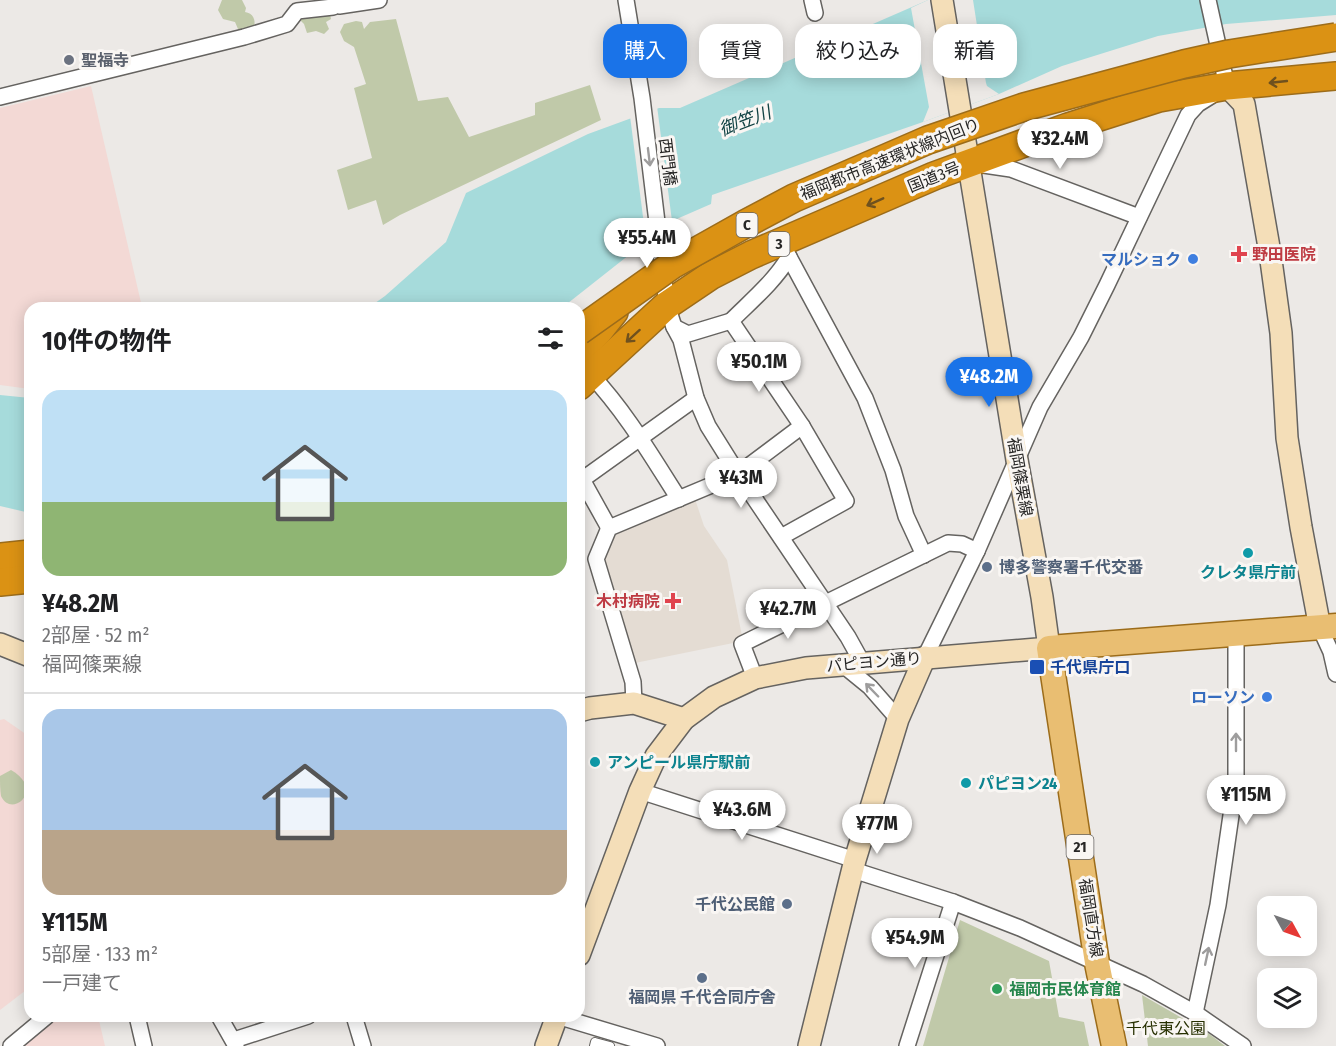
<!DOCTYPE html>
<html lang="ja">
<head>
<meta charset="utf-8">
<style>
  :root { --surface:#fff; --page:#f6f6f6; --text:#202124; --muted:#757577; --line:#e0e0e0; --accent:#1a73e8 }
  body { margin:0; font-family:"Fira Sans Condensed","Noto Sans JP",sans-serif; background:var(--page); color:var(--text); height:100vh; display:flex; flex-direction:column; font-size:22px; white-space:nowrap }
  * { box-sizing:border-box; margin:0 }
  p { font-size:20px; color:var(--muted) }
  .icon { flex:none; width:33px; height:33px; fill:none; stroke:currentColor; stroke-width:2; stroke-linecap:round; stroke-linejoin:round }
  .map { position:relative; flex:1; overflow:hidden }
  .sheet { position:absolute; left:24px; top:302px; width:561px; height:720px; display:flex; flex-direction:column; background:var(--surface); border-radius:18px; box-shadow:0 3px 15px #0003 }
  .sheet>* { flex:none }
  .top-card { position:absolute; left:603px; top:24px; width:570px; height:54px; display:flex; gap:12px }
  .needle { width:39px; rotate:130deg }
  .tools { position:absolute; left:1257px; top:896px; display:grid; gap:12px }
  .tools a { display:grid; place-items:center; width:60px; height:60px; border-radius:12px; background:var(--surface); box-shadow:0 3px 15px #0003; font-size:30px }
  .price { position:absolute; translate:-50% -51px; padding:0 14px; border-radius:21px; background:#fff; color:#222; font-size:20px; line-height:39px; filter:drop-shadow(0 2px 3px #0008) }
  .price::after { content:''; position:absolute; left:50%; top:36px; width:18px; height:14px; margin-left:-9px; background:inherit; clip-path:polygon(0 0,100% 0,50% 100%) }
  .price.current { background:var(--accent); color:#fff }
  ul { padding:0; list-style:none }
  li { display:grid; align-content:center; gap:12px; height:318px; padding:0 18px }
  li+li { border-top:2px solid var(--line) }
  li span { display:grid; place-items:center; height:186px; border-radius:18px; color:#555 }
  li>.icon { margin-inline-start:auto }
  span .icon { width:108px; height:108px; fill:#fffc; stroke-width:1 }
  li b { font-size:26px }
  h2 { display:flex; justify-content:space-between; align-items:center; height:72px; padding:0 18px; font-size:26px }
  .pill { padding:0 21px; border-radius:18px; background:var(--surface); box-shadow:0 3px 15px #0003; font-size:21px; line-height:54px }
  .pill.current { background:var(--accent); color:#fff }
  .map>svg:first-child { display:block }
</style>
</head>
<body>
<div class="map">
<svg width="1336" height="1046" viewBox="0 0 1336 1046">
  <rect width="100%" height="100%" fill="#ece9e6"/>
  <!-- built -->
  <path fill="#e4dcd3" d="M695,499L704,526L727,560L743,641L630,664L599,561L613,531Z"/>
  <!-- education -->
  <g fill="#f3d9d5">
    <path d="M91,86L142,307L30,308V389L0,385V108Z"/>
    <path d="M4,719L30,737V987L0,1010V720Z"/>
    <path d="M56,1016H98L105,1046H22Z"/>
  </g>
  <!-- green -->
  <g fill="#c0c9a9">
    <path d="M222,0H242L246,8L245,12C253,13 256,20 254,27L242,32L238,29L235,22L223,19L218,10Z"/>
    <path d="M330,14L331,19L326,22L329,29L324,34L316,31L307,33L304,24L300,20V17Z"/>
    <path d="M396,19L418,101L448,97L469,137L535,115V103L590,85L601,120L400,215L383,225L376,200L348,210L337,170L372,158L354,88L366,84L354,47L344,41L340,32L344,24L356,21L362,22L364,29L370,22Z"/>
    <path d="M11,770C46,790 11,819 1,796C0,790 0,782 0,776Z"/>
    <path d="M960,920L1049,961L1059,1017L1084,1022L1089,1046H923Z"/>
    <path d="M1142,995L1208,1033L1225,1046H1148Z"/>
  </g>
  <!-- water -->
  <g fill="#a6dbdb">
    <path d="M928,0H1336V15L1226,24L1158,36L1062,66L999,94L923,122L712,195L711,204L672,221L563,307L368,308L385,296L446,242L466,193L588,134L659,108H680Z"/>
    <path d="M0,395L30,398V513L0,506Z"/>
  </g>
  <!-- pier -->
  <g fill="#ece9e6">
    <path d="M928,0H973L986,83L987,86L999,94L923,122L929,107L911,8Z"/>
    <path d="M657,106L672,221L646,240L630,116Z"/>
  </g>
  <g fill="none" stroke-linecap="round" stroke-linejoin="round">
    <defs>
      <path id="lane" d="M594,1046L595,1042L610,1046"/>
      <g id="street">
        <path d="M626,0L642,98L667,305L674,327L681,340L696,398L708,426L738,474L848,637L863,664"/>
        <path d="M812,0L815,13"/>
        <path d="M339,6L379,0"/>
        <path d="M0,97L244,37L287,24L297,11L333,7"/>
        <path d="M977,164L1011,169L1139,217"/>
        <path d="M789,257L865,398L893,470L906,516L924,555"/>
        <path d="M674,327L688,334L731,321"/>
        <path d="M591,375C626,412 652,457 679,499"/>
        <path d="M579,474L609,528"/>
        <path d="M583,479L696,398"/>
        <path d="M781,537L846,501L802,426L731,321C751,301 774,282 789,257L782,243"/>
        <path d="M1320,628L1331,652L1336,674"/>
        <path d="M925,657L977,551L1040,407L1081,337L1107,285L1188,115L1198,104L1227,86L1208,0"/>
        <path d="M843,665L870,687L898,719"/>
        <path d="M755,678L742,644L948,543L962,544L977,551"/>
        <path d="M634,703L633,682L596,559L609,528L738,474L802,426"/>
        <path d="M640,791L855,860"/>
        <path d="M853,870L953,902L1020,928L1097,963L1143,984L1195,1013L1243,1046"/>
        <path d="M1195,1013L1218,905L1236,781V633"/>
        <path d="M137,1016L144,1046"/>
        <path d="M219,1016L236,1046"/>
        <path d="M354,1016L363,1046"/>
        <path d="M557,1016L657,1046"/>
        <path d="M234,1040L308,1016"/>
        <path d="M11,1046L47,1016"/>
        <path d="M907,1046L953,902"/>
      </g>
      <g id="secondary">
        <path d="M1227,86L1244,104L1270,253L1281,333L1287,438L1301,527L1320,628"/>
        <path d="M0,644L30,656"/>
        <path d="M579,711L590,708L634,703L684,719"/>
        <path d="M579,955L640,791L656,756L684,719L714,697L755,678L806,668L1049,648L1042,597L1017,460L942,0"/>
        <path d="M546,1046L557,1016"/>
        <path d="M809,1046L855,860L898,719L925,657"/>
      </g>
      <path id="primary" d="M1114,1046L1097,963L1049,648L1336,626"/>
      <g id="highway">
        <path d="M579,351L599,331L614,312"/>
        <path d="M579,386L667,305L710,276L751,255L934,176L1068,127L1159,98L1227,86L1336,76"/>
        <path d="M0,557L30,554"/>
        <path d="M0,582L30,579"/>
      </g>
    </defs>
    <!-- lane casing -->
    <use href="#lane" stroke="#656360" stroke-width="10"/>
    <!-- street casing -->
    <use href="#street" stroke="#656360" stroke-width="18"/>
    <!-- secondary casing -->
    <use href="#secondary" stroke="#656360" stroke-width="24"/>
    <!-- primary casing -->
    <use href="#primary" stroke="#9c6c1a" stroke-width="27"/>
    <!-- highway casing -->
    <use href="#highway" stroke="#9c6c1a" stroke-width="30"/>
    <!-- lane -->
    <use href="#lane" stroke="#fff" stroke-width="8"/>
    <!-- street -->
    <use href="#street" stroke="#fff" stroke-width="15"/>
    <!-- secondary -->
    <use href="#secondary" stroke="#f4deb8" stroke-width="21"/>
    <!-- primary -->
    <use href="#primary" stroke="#e9be72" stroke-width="24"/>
    <!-- highway -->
    <use href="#highway" stroke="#db9214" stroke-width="27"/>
    <defs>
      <path id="highway-bridge" d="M579,331L672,265L745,224L794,198L928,140L1024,107L1184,64L1229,54L1336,37"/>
    </defs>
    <!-- highway-bridge casing -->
    <use href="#highway-bridge" stroke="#9c6c1a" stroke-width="30" stroke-linecap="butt"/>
    <!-- highway-bridge -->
    <use href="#highway-bridge" stroke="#db9214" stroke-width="27"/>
  </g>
  <!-- one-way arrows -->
  <defs><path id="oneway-shaft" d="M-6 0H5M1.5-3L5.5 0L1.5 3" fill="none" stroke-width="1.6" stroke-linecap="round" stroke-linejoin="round" transform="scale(1.5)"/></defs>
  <g stroke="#6f511e">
    <use href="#oneway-shaft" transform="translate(1278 82) rotate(174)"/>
    <use href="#oneway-shaft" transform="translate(875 202) rotate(156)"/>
    <use href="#oneway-shaft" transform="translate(633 336) rotate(138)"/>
  </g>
  <g stroke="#9e9d9d">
    <use href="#oneway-shaft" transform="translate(649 157) rotate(83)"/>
    <use href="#oneway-shaft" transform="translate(872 690) rotate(-134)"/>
    <use href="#oneway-shaft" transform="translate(1236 742) rotate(-90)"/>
    <use href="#oneway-shaft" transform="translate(1207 956) rotate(-78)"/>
  </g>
  <!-- markers -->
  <circle fill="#6b7280" stroke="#f9f6f3" stroke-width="2" cx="69" cy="60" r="6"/>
  <g fill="#e0444e" stroke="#f9f6f3" stroke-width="2">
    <path d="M1236 245h6v6h6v6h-6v6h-6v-6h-6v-6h6z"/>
    <path d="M670 592h6v6h6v6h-6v6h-6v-6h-6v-6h6z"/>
  </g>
  <g fill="#3f7fe0" stroke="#f9f6f3" stroke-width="2">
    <circle cx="1193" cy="259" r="6"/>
    <circle cx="1267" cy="697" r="6"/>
  </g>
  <g fill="#0f9aa8" stroke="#f9f6f3" stroke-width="2">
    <circle cx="1248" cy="553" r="6"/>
    <circle cx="595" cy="762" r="6"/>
    <circle cx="966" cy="783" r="6"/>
  </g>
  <g fill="#5c6f8a" stroke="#f9f6f3" stroke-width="2">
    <circle cx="987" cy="567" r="6"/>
    <circle cx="787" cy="904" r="6"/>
    <circle cx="702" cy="978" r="6"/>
  </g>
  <rect fill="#1a4fb4" stroke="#f9f6f3" stroke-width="2" x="1029" y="659" width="16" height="16" rx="3"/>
  <circle fill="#2e9e5b" stroke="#f9f6f3" stroke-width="2" cx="997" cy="989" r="6"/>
  <g text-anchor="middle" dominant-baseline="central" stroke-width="6" stroke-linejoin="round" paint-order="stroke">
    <!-- shield labels -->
    <g fill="#f9f6f3" stroke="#666463" stroke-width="1.5">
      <rect x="736.5" y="213" width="21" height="24" rx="4.5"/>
      <rect x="768.5" y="232" width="21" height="24" rx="4.5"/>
      <rect x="1066.5" y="835" width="27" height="24" rx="4.5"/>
    </g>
    <g font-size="15" font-weight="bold" fill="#272625">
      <text x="747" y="225">C</text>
      <text x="779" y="244">3</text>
      <text x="1080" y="847">21</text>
    </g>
    <!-- worship labels -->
    <g font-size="16" font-weight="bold" fill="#5b616d" stroke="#f9f6f3" text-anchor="start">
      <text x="81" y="60">聖福寺</text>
    </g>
    <!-- street labels -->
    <g font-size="16" fill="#272625" stroke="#f9f6f3">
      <text transform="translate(890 159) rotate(-22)">福岡都市高速環状線内回り</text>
      <text transform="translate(668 162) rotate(83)">西門橋</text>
      <text transform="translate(934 177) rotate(-22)">国道3号</text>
      <text transform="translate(1020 477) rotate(80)">福岡篠栗線</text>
      <text transform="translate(874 662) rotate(-5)">パピヨン通り</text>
      <text transform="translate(1091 918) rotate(81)">福岡直方線</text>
    </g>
    <!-- health labels -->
    <g font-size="16" font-weight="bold" fill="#be3a42" stroke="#f9f6f3" text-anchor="start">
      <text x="1252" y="254">野田医院</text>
      <text x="660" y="601" text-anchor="end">木村病院</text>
    </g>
    <!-- shop labels -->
    <g font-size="16" font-weight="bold" fill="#366cbe" stroke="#f9f6f3" text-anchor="end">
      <text x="1181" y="259">マルショク</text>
      <text x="1255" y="697">ローソン</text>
    </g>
    <!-- service labels -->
    <g font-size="16" font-weight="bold" fill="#4e5e75" stroke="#f9f6f3" text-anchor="start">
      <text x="999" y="567">博多警察署千代交番</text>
      <text x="775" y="904" text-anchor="end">千代公民館</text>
      <text x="702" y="997" text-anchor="middle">福岡県 千代合同庁舎</text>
    </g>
    <!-- culture labels -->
    <g font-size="16" font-weight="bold" fill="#0d838f" stroke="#f9f6f3" text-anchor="start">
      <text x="1248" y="572" text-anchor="middle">クレタ県庁前</text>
      <text x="607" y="762">アンピール県庁駅前</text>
      <text x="978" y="783">パピヨン24</text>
    </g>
    <!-- transit labels -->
    <g font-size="16" font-weight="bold" fill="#164399" stroke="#f9f6f3" text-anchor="start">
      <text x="1050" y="667">千代県庁口</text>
    </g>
    <!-- leisure labels -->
    <g font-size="16" font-weight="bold" fill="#27864d" stroke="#f9f6f3" text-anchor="start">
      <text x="1009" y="989">福岡市民体育館</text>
    </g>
    <!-- park labels -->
    <g font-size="16" fill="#262f00" stroke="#f9f6f3">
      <text x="1166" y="1028">千代東公園</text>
    </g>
    <!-- water labels -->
    <g font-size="18" font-style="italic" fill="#104243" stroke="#f9f6f3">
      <text transform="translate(745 121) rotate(-21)">御笠川</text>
    </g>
  </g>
</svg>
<div class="tools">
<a><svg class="needle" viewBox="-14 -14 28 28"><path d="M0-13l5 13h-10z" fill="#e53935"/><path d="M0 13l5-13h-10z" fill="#757577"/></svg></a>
<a><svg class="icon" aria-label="layers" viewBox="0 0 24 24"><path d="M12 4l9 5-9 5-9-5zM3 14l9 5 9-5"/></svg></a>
</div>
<b class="price" style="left:1060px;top:170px">¥32.4M</b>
<b class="price" style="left:647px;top:269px">¥55.4M</b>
<b class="price" style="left:759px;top:393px">¥50.1M</b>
<b class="price current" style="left:989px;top:408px">¥48.2M</b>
<b class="price" style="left:741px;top:509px">¥43M</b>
<b class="price" style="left:788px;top:640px">¥42.7M</b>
<b class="price" style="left:1246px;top:826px">¥115M</b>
<b class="price" style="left:742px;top:841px">¥43.6M</b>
<b class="price" style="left:877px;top:855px">¥77M</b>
<b class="price" style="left:915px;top:969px">¥54.9M</b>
<div class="top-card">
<a class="pill current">購入</a>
<a class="pill">賃貸</a>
<a class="pill">絞り込み</a>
<a class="pill">新着</a>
</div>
<section class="sheet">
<h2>10件の物件<svg class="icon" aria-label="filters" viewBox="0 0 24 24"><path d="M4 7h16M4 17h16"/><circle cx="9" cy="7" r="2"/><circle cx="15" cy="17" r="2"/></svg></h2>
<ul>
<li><span style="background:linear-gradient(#bfe0f5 60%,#8fb573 0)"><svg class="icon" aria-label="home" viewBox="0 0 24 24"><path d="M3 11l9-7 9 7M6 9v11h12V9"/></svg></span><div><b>¥48.2M</b><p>2部屋 · 52 m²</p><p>福岡篠栗線</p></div></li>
<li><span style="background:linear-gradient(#a9c7e8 65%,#b9a48a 0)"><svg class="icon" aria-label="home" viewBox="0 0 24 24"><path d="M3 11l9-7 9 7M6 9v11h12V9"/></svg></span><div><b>¥115M</b><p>5部屋 · 133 m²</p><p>一戸建て</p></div></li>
</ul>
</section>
</div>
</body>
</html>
